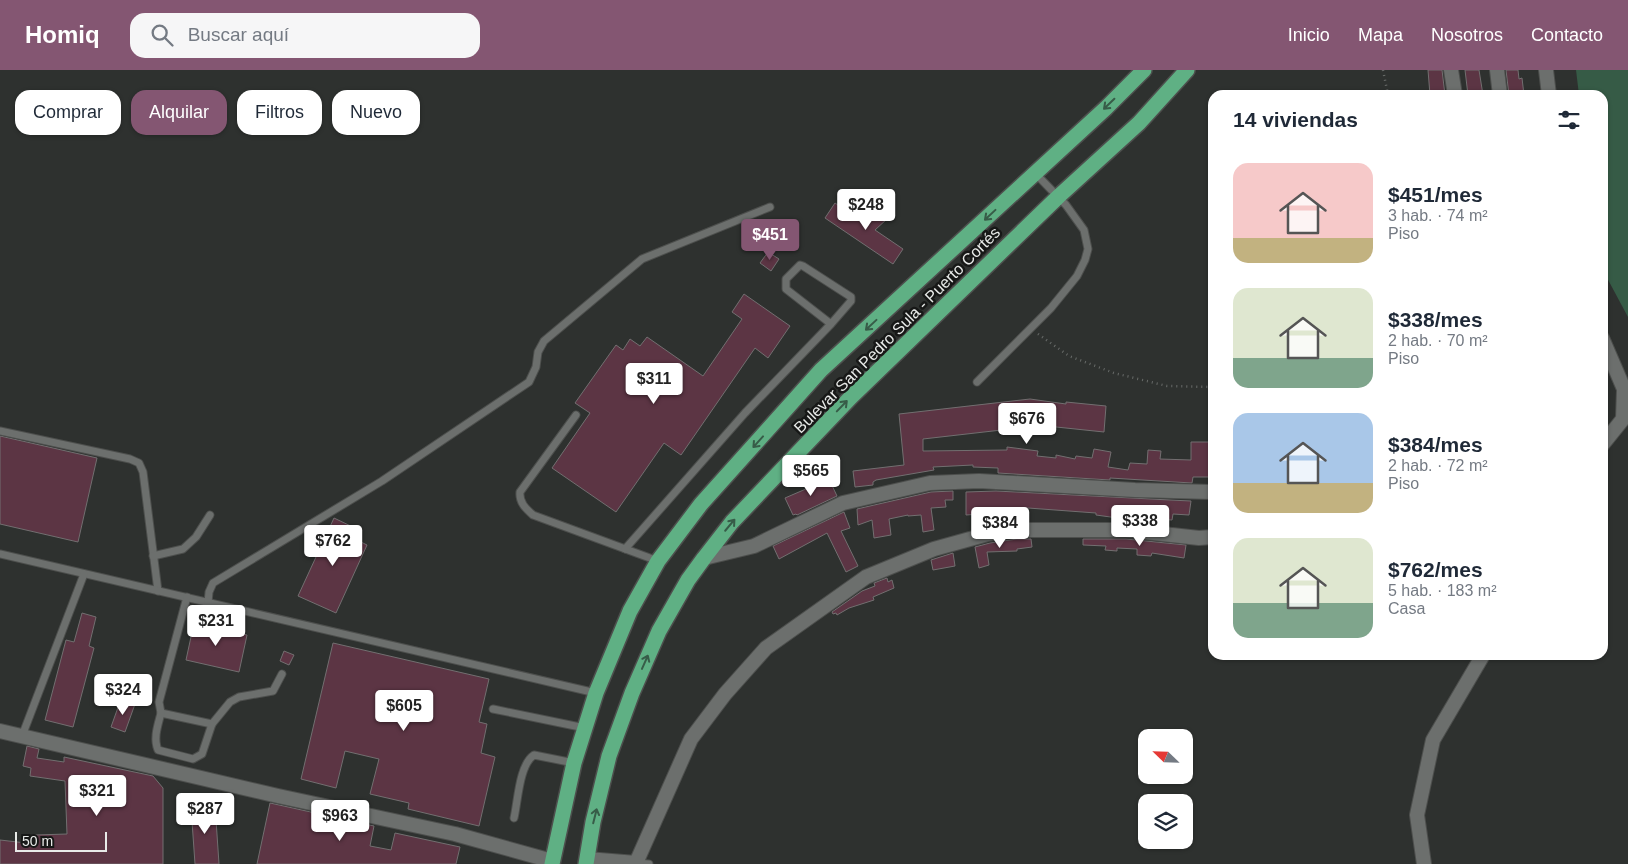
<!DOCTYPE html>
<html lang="es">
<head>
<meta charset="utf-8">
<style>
  :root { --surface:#fff; --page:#f6f6f7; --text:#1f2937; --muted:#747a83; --accent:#845672 }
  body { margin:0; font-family:Arial,sans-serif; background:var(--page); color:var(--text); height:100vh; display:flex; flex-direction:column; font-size:19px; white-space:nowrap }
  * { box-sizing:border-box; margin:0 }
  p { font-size:16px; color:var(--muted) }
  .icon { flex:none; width:28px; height:28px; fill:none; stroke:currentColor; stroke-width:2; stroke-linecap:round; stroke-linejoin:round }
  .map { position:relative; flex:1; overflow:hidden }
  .drawer { position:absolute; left:1208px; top:20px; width:400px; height:570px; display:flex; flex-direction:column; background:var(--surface); border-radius:15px; box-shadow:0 1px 4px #0004 }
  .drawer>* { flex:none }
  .guide { position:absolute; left:15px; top:20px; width:475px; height:45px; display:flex; gap:10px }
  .needle { width:32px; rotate:293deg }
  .tools { position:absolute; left:1138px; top:659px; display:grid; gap:10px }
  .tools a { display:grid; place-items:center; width:55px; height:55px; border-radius:10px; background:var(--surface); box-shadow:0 1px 4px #0004; font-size:25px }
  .scale { position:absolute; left:15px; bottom:12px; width:92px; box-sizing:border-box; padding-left:5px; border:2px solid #e8eae8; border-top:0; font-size:14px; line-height:18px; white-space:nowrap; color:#e8eae8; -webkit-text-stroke:4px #171817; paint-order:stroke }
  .price { position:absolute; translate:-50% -42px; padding:0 11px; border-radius:5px; background:#fff; color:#222; font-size:16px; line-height:32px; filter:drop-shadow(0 1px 2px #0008) }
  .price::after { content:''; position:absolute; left:50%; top:30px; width:15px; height:11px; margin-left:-8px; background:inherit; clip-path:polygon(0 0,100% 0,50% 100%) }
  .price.active { background:var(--accent); color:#fff }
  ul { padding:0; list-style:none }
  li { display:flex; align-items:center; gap:15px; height:125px; padding:0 25px }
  li span { display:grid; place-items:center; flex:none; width:140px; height:100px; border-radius:15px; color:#555 }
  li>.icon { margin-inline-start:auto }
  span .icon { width:60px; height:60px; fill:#fffc; stroke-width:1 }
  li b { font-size:21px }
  h2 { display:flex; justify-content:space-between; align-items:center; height:60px; padding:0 25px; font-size:21px }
  .tag { padding:0 18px; border-radius:15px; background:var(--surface); box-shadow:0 1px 4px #0004; font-size:18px; line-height:45px }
  .tag.active { background:var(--accent); color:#fff }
  header { display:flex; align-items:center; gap:30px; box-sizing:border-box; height:70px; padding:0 25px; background:var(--accent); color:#fff }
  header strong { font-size:24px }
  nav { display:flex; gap:28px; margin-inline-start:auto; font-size:18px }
  .search { width:350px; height:45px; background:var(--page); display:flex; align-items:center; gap:12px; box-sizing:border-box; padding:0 18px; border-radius:15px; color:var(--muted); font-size:19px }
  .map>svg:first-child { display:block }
</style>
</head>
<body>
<header>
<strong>Homiq</strong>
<div class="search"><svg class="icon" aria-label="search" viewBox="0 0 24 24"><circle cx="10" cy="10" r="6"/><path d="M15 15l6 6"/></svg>Buscar aquí</div>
<nav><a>Inicio</a><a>Mapa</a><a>Nosotros</a><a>Contacto</a></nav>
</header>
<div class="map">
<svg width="1628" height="794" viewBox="0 0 1628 794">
  <rect width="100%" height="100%" fill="#2e312f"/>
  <!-- green -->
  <path fill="#365b46" d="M1576,0H1628V247L1606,206L1603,181L1602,25H1579Z"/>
  <!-- building -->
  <g fill="#5c3544" stroke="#726f70">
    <path d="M1428,0H1442L1445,25H1430Z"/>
    <path d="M1465,0H1479L1483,25H1468Z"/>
    <path d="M1506,0H1518L1519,9L1522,8L1524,25H1509Z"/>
    <path d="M835,133L861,151L878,136L888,148L875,160L903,179L893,194L825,148Z"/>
    <path d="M768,182L779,189L771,201L760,193Z"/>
    <path d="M744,224L790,256L768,288L755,278L681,385L664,373L616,442L552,398L590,343L575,333L616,275L623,280L630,269L640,276L647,267L703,306L742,249L732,242Z"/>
    <path d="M1030,329L1066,334V332L1106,336L1104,362L1018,353L1019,358L923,369V381L1007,380V377L1038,381L1037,386L1056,388V385L1075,389L1076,386L1092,388L1094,379L1111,382L1108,397L1128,400L1130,393L1147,394L1148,380L1161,381L1160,389L1191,390V372H1212V407H1193L1192,413L1110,408V410L998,403V398L973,397V395L933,397L934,400L876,410L873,412V415L855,417L853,401L904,395L899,344Z"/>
    <path d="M0,366L97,388L78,472L0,454Z"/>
    <path d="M829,409L837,426L797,445L796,444L793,445L785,428Z"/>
    <path d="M953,421V430H945L946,437L931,438L934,460L923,462L921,445L908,446V445L889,449L891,465L874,468L872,450L858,455L857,439L931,422Z"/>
    <path d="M996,421L1170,430L1191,431L1189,445L1173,444L1172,450L1154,449V453L1096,445V443L1028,438H1017L1016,451L1008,452L1007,446L995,445V443L966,445V422Z"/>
    <path d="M844,442L850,458L841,461L858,496L846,502L827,463L779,489L773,476Z"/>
    <path d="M334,448L357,459L353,468L367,475L336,543L298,526Z"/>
    <path d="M1017,469H1031L1032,477L1017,479V481L987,482L989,495L979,498L975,477L990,473Z"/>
    <path d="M1083,469H1126L1186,475L1184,488L1152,483L1151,486L1137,485V479L1117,478V481L1105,480L1106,476L1083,475Z"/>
    <path d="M953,483L955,496L933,500L931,490Z"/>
    <path d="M887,508L888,512L892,510L894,518L873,527L874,530L849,538L837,545L836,543L833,544L832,542L862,521L875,516L874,513Z"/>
    <path d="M82,543L96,547L89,576L94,578L73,657L45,650L66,570L74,572Z"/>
    <path d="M194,553L247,565L239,602L186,590Z"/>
    <path d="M333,573L489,609L479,652L487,654L481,683L495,687L479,756L408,739L409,733L370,724L379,689L345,681L336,718L301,709Z"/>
    <path d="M284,581L294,585L289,595L280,591Z"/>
    <path d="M121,629L135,634L125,662L111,657Z"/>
    <path d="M27,676L39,679L37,688L64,692V687L153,706L163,718V794H0V770L35,774V765L67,764L65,711L30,706L31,698L23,696Z"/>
    <path d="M270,733L374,756L370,776L391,780L395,763L460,777L456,794H257Z"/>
    <path d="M215,735L219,794H195L191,737Z"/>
  </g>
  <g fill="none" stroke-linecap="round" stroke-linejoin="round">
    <defs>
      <g id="lane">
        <path d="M977,312L1051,238L1077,206L1085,190L1088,179L1084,160L1066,135L1035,103"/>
        <path d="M576,345L520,422C519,432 525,438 533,445L658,491"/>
        <path d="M0,361L130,389L139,393L143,402L158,521"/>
        <path d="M625,479L745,343L831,254L851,231V227L803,196L800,195L786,209V219L831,254"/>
        <path d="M0,484L596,623"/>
        <path d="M153,486L183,479L196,467L210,445"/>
        <path d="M187,527L159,632L161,643L212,654L230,632L239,627L273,621L282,604"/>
        <path d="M208,533L209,522L213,513L382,411L529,312L536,297L538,282L544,271L642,189L770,137"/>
        <path d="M493,639L585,658"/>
        <path d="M161,643C158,655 153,668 158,680L193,689L202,684L212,654"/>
        <path d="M22,666L84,504"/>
        <path d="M514,748C518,731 519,695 534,685L574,693"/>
        <path d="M636,793L649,794"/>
      </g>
      <g id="street">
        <path d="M1451,0L1455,25"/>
        <path d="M1497,0L1500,25"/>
        <path d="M1546,0L1549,25"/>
        <path d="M1602,268L1624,319L1623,349L1602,375"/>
        <path d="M704,488L754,476L843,433L930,413L979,411L1135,420L1212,422"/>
        <path d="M0,661L278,726L455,764L552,791"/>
        <path d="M587,789L636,793L691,669L725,624L766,578L866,507L934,479L988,464L1016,460H1126L1199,468L1212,467"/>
        <path d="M1424,794L1417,745L1433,670L1483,585"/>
      </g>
      <g id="highway">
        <path d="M552,794L574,693L596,623L630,541L658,491L701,434L821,300L1106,38L1144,0"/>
        <path d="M586,794L593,752L609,686L632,623L659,561L688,510L704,488L732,452L851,327L1059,126L1139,53L1187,0"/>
      </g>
    </defs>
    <!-- lane casing -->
    <use href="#lane" stroke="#4d4f4d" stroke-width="9"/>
    <!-- street casing -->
    <use href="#street" stroke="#4d4f4d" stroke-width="16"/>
    <!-- highway casing -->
    <use href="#highway" stroke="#4d4f4d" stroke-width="18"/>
    <!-- path -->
    <g stroke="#686b69" stroke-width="2.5" stroke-dasharray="1 4" stroke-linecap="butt">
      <path d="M1383,0L1388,25"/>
      <path d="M1038,264L1069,286L1114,303L1167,316L1212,317"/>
    </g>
    <!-- lane -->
    <use href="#lane" stroke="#6c6f6d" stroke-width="7"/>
    <!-- street -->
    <use href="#street" stroke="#6c6f6d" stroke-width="14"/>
    <!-- highway -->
    <use href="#highway" stroke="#5fb084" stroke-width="15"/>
  </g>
  <!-- one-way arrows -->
  <defs><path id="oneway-shaft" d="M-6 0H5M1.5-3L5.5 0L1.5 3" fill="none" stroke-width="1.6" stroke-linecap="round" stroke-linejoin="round" transform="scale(1.25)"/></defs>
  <g stroke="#375c48">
    <use href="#oneway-shaft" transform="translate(1109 34) rotate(136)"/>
    <use href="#oneway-shaft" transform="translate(990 145) rotate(137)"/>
    <use href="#oneway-shaft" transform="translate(871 255) rotate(137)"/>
    <use href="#oneway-shaft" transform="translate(842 336) rotate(-46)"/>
    <use href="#oneway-shaft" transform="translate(758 372) rotate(132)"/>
    <use href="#oneway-shaft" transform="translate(730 455) rotate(-50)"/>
    <use href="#oneway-shaft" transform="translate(645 592) rotate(-66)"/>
    <use href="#oneway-shaft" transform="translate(595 746) rotate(-76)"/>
  </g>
  <g text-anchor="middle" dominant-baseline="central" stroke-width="5" stroke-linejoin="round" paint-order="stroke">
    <!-- street labels -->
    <g font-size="16" fill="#e8eae8" stroke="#171817">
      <text transform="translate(897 260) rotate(-45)">Bulevar San Pedro Sula - Puerto Cortés</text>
    </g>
  </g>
</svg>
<div class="tools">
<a><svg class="needle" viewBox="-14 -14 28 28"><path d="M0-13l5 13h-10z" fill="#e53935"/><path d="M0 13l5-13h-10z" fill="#747a83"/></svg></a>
<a><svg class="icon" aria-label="layers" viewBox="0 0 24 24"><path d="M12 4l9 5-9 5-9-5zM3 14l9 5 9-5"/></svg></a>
</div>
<div class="scale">50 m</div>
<b class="price" style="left:866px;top:161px">$248</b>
<b class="price active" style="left:770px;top:191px">$451</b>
<b class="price" style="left:654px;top:335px">$311</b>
<b class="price" style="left:1027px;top:375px">$676</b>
<b class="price" style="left:811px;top:427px">$565</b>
<b class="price" style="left:1140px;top:477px">$338</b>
<b class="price" style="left:1000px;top:479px">$384</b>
<b class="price" style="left:333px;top:497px">$762</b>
<b class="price" style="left:216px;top:577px">$231</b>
<b class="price" style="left:123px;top:646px">$324</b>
<b class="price" style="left:404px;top:662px">$605</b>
<b class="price" style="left:97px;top:747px">$321</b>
<b class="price" style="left:205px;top:765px">$287</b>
<b class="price" style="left:340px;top:772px">$963</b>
<div class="guide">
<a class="tag">Comprar</a>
<a class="tag active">Alquilar</a>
<a class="tag">Filtros</a>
<a class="tag">Nuevo</a>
</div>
<section class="drawer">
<h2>14 viviendas<svg class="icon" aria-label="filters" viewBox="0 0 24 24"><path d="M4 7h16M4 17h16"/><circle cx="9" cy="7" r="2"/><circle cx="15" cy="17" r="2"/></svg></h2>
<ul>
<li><span style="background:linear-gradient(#f6c9c9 75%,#c2b280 0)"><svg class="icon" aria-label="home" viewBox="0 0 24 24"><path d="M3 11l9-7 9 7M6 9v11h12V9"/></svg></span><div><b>$451/mes</b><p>3 hab. · 74 m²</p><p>Piso</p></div></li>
<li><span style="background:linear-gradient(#dfe7d0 70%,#7fa58c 0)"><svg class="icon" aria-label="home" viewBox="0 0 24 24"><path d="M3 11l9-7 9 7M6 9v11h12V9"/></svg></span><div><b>$338/mes</b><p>2 hab. · 70 m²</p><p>Piso</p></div></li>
<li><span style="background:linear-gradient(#a9c7e8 70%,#c2b280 0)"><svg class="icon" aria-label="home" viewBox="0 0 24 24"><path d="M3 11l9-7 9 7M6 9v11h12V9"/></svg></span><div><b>$384/mes</b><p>2 hab. · 72 m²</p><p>Piso</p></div></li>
<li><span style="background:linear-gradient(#dfe7d0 65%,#7fa58c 0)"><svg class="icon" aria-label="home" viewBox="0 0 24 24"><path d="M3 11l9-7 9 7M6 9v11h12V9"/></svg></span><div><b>$762/mes</b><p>5 hab. · 183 m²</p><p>Casa</p></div></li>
</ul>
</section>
</div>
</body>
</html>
